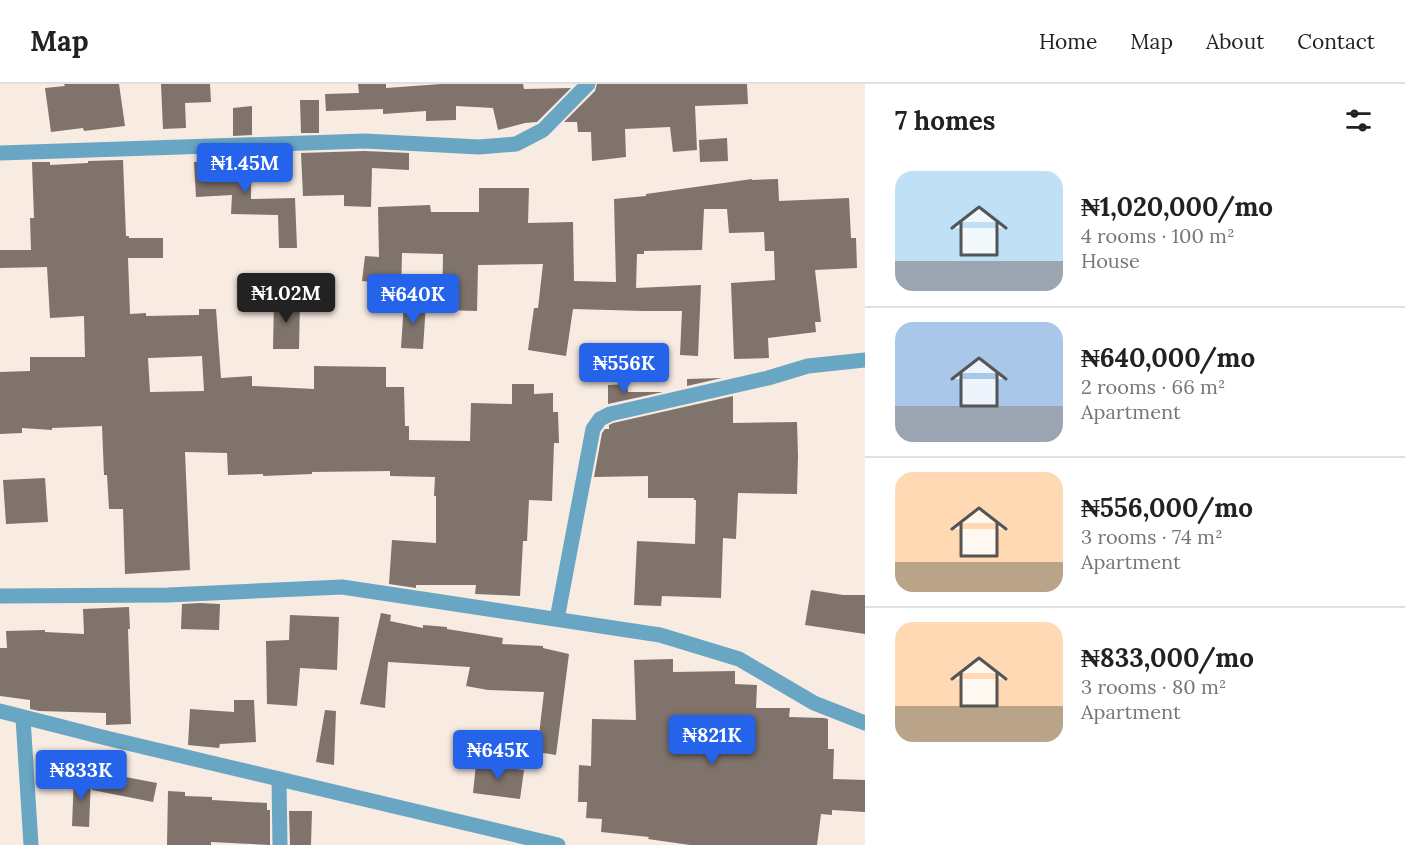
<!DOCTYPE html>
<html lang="en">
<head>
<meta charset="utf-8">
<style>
  :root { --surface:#fff; --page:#f6f6f6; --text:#222; --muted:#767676; --line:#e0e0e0; --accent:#2563eb }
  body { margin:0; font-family:Lora,serif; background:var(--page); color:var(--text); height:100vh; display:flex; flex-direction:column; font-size:22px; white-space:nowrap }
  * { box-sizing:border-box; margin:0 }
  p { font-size:20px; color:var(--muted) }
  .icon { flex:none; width:33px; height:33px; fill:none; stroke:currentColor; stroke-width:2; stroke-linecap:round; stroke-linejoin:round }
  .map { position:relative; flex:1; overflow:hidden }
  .side { display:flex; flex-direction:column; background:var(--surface); width:540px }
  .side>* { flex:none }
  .price { position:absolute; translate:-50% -51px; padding:0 14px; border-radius:6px; background:var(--accent); color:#fff; font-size:20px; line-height:39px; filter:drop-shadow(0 2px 3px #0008) }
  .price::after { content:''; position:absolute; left:50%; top:36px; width:18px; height:14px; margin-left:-9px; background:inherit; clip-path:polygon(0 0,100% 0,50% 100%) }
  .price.active { background:#222; color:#fff }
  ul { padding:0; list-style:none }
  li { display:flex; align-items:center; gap:18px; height:150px; padding:0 30px }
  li+li { border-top:2px solid var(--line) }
  li span { display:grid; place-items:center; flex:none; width:168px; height:120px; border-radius:18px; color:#555 }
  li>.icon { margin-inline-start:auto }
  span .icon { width:72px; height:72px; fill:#fffc; stroke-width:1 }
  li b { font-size:26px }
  h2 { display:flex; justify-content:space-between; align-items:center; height:72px; padding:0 30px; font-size:26px }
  header { display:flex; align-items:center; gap:36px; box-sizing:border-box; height:84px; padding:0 30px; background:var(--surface); border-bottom:2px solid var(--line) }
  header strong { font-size:28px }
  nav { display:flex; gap:33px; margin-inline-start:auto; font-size:21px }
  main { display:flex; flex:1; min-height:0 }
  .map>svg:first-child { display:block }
</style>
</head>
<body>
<header>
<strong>Map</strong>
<nav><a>Home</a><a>Map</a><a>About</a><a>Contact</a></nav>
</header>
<main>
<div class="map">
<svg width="865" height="761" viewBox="0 0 865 761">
  <rect width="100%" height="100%" fill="#f8ebe1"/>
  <!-- building -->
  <g fill="#7f736b" fill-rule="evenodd">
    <path d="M64,0H119L125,42L84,47L83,44L51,48L45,4L65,2Z"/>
    <path d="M161,0H210L211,18L185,19L186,44L163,45Z"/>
    <path d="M358,0H386V4L441,0H523L524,5L571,4L537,38L525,39L498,46L493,24L456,22V36L426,37V27L383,30V25L326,27L325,10L359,9Z"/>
    <path d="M597,0H747L748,20L695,22L697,66L673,68L670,43L625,45L626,73L592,77L591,48H578L577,38H564L595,7Z"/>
    <path d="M300,16H319V49H301Z"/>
    <path d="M252,22V51L233,52V24Z"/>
    <path d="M727,54L728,77L700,78L699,56Z"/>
    <path d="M364,67L409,69V86L372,84L371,123L344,122V111L303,112L301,69Z"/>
    <path d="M251,70V115L295,114L297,164H279L278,131L231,130L232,111L196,113L194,78L232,77V71Z"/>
    <path d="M123,76L126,152H129V154H163V174H128L130,230L146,229V232L199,231V225H216L221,294L252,292V302L314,305V282L386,283V303H404L405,342H409V356L470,357L471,319L512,320V300H534V310L553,309V328H558L559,359H554L552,417L529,416L527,457H523L520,512L475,510L476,501H416V504L389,500L392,456L436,459V412H434L435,393L390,392V387L312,388V390L263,392V390L228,391L227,369L185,368L190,486L125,490L123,425H109L107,391H104L102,342L52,344V346L22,344V349L0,350V288L30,287V273H85L84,232L50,234L47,183L0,184V166H31L30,134H34L32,78H50V81L88,79V77ZM202,272L204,307L150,308L148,274Z"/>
    <path d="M752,95V96L778,95L779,117L849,114L851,154H856L857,184L815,186L821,238H815L816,248L768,254L769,274L734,275L731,199L775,196L774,167H765L764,148L729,149L727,125H704L702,166L644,167V170H637L636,204L701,201L698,272L680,271L682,227H644L573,225L566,272L528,266L534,224H538L543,180L478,181L477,227L442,226L443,170L402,169L401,214L384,213L385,199L362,197L365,172L379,173L378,123L430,121L431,128H479V104H529L528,139L573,138L574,197L616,198L614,115L646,112V110Z"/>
    <path d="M274,216H300L299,265H273Z"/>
    <path d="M404,218L426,219L423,265L401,264Z"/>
    <path d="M722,294L687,302V295Z"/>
    <path d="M627,300L628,308H663L608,320V301Z"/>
    <path d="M733,312V339L797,338L798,372L797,410L738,409L736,455L723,454L721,514L662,512L661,522L634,521L637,457L695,460L696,416H694V414H648V392L594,393L602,349L605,345H609V341L613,339Z"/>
    <path d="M45,394L48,438L6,440L3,396Z"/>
    <path d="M811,506L843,511H865V550L805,541Z"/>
    <path d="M200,519L220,520L219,546L181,545L182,520Z"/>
    <path d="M129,523L130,545H128L131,640L106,641V629L39,627L30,625V616L0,612V564H7L6,547L45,546V548L84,550L83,525Z"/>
    <path d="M381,529L391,531L390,537L423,544V541L447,543V545L503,554L502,560L543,562V564L569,570L556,671L537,668L544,608L488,606L466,602L470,583L388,578L385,624L360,620Z"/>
    <path d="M290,531L339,533L337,586L300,584L297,622L267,620L266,557L289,556Z"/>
    <path d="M673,575V588L735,587V600L757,601L756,624H790L789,633L824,634L828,635V665H834L833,695L865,696V728L832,726V731L821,730L817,761H690L648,755L649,753L601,748L602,735L586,734L587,718H578L579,681L591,682L592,635L636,636L634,576Z"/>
    <path d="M234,616H254L256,658L220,660L219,664L188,661L190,625L234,628Z"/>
    <path d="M325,626L336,627L334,681L316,678Z"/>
    <path d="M476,680L524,686L520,715L473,709Z"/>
    <path d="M94,687L157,699L153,718L92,706Z"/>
    <path d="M74,692L91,693L89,743L72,742Z"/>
    <path d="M168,707L185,708V712L212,713V716L267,719V726H270V761L211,758V761H167Z"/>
    <path d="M289,727H312L311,761H290Z"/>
  </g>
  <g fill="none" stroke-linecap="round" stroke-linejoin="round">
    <!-- minor -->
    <g stroke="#68a6c4" stroke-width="15">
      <path d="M0,69L365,57L479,63L516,60L543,46L588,0"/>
      <path d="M0,512L168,511L342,503L442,518L660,551L739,575L814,619L865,639"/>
      <path d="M557,535L593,345L600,335L610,330L768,294L808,282L865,276"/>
      <path d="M23,634L31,761"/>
      <path d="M279,695L280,761"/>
    </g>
    <!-- tertiary -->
    <path stroke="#68a6c4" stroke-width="15" d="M0,627L106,654L558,761"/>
  </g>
</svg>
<b class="price" style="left:245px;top:110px">₦1.45M</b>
<b class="price active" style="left:286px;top:240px">₦1.02M</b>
<b class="price" style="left:413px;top:241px">₦640K</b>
<b class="price" style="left:624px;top:310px">₦556K</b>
<b class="price" style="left:712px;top:682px">₦821K</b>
<b class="price" style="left:498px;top:697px">₦645K</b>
<b class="price" style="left:81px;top:717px">₦833K</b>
</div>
<section class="side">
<h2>7 homes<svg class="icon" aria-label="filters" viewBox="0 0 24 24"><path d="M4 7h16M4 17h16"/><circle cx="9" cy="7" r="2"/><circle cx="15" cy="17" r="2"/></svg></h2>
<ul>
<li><span style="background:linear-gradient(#bfe0f5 75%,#9aa5b1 0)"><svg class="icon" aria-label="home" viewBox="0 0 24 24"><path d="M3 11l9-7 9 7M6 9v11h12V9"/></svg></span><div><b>₦1,020,000/mo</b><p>4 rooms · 100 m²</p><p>House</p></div></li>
<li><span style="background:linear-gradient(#a9c7e8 70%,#9aa5b1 0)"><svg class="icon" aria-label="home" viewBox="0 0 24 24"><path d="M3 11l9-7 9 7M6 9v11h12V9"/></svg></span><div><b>₦640,000/mo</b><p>2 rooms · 66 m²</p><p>Apartment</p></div></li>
<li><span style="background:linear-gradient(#ffd9b3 75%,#b9a48a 0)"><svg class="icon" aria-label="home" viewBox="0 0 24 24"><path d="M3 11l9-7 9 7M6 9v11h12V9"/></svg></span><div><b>₦556,000/mo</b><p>3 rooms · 74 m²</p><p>Apartment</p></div></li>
<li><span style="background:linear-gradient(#ffd9b3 70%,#b9a48a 0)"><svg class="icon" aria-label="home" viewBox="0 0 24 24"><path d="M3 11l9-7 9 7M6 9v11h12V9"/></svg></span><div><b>₦833,000/mo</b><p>3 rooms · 80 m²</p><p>Apartment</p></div></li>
</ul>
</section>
</main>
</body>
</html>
